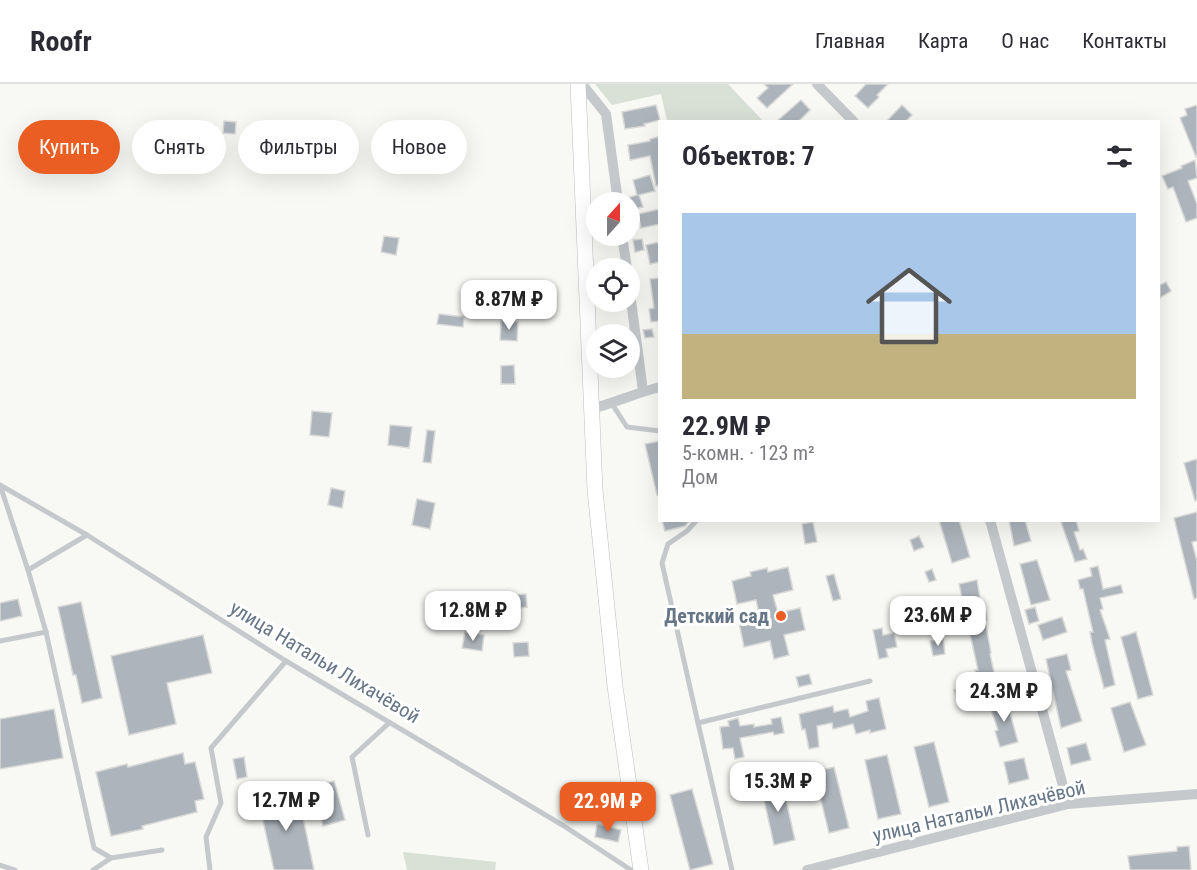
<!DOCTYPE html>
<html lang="ru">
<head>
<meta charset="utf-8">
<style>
  :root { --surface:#fff; --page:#f7f7f7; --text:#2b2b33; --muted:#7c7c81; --line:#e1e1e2; --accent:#ea5e23 }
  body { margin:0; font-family:"Roboto Condensed",sans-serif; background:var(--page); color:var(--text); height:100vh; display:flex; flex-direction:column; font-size:22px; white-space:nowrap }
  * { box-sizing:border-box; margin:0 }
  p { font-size:20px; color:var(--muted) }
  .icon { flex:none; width:33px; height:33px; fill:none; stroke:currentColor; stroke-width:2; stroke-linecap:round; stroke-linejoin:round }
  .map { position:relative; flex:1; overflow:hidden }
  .details { position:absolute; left:658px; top:36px; width:502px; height:402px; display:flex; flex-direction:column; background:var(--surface); border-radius:0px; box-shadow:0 6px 24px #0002 }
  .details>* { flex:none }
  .top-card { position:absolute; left:18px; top:36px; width:550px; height:54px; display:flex; gap:12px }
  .needle { width:39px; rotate:21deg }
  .fabs { position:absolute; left:586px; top:108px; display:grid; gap:12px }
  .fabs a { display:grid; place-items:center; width:54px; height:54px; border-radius:50%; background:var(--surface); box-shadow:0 6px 24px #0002; font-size:30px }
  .price { position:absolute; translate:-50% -51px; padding:0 14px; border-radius:12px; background:#fff; color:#222; font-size:20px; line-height:39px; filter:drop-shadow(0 2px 3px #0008) }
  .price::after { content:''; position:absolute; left:50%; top:36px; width:18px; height:14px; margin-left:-9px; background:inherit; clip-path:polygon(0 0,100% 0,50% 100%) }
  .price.active { background:var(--accent); color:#fff }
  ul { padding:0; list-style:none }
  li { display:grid; align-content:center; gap:12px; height:318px; padding:0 24px }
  li span { display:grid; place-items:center; height:186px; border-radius:0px; color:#555 }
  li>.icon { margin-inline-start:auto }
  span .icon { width:108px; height:108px; fill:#fffc; stroke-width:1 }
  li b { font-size:26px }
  h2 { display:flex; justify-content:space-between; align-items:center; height:72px; padding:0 24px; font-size:26px }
  .pill { padding:0 21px; border-radius:27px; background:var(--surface); box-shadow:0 6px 24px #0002; font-size:21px; line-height:54px }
  .pill.active { background:var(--accent); color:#fff }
  header { display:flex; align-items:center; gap:36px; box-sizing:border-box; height:84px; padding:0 30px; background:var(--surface); border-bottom:2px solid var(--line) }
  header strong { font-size:28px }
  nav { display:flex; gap:33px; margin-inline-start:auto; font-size:21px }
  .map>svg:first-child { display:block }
</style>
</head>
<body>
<header>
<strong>Roofr</strong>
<nav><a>Главная</a><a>Карта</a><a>О нас</a><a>Контакты</a></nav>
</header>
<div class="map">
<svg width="1197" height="786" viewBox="0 0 1197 786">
  <rect width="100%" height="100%" fill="#f8f8f5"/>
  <!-- green -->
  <g fill="#d9e0d6">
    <path d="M595,0H728L763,37H667L661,10L612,21Z"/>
    <path d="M403,768L496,778L495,786H407Z"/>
  </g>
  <!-- building -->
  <g fill="#adb4bb" stroke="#d9d9d7" stroke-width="1.5">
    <path d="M764,0H793L767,24L757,14L768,4Z"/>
    <path d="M866,0H888L877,11L879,13L868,24L855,12Z"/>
    <path d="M801,16L810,26L798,38H776Z"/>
    <path d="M656,21L660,36L644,40L645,42L625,45L622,28Z"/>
    <path d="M902,21L912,31L905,38H886Z"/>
    <path d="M1197,21V73H1196L1180,34L1187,31L1185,25Z"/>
    <path d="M224,37L236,38L235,50L223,49Z"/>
    <path d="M387,40L416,43L414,63L385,59Z"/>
    <path d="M658,53L660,65V101L656,102L650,72L630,76L628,61L650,57V55Z"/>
    <path d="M1195,76L1197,94L1188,97L1197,120V134L1186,138L1173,103L1168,105L1162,92L1182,84L1181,82Z"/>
    <path d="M650,91L655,107L639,111L643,123L630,126V113L637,111L633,96Z"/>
    <path d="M660,125V140L641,144L638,130Z"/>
    <path d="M384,152L399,154L396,171L381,168Z"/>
    <path d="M642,155L644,166L635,168L633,156Z"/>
    <path d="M660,158V178L650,180L646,161Z"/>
    <path d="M660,194V237L651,238L649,225L654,224L650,195Z"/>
    <path d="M1166,198L1171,207L1160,214V201Z"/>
    <path d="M439,230L464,233L463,243L437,240Z"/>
    <path d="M501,237L518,238L517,257L500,256Z"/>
    <path d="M652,245L654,253L645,254L643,246Z"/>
    <path d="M514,281L515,300H501V282Z"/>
    <path d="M312,327L332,329L329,353L310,351Z"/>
    <path d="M390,341L412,343L409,364L388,361Z"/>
    <path d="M427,346L435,347L431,379L423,378Z"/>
    <path d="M660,357V411H657L645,360Z"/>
    <path d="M1197,375V416L1195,417L1184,379Z"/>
    <path d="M331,404L345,407L342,424L328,421Z"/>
    <path d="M417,415L435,419L430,445L412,441Z"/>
    <path d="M1197,428V457L1192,458L1197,477V514L1194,515L1174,434Z"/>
    <path d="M662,436H690L685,442L665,447Z"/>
    <path d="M939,436H959L970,473L952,479Z"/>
    <path d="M1009,436H1025L1031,457L1014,462Z"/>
    <path d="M1069,436H1076L1079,447L1074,448L1080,466L1083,465L1087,475L1075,478L1061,438Z"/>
    <path d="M813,438L817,458L805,460L802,440Z"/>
    <path d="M919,452L924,463L914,467L910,456Z"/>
    <path d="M1037,476L1050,516L1031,521L1020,480Z"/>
    <path d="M1098,482L1103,505L1121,501L1123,509L1100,514L1103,525L1100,526L1110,555L1105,556L1115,601L1104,604L1092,559L1090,548H1093L1089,531L1083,505H1080L1078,496L1092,492L1090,484Z"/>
    <path d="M788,483L793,506L773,511L778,529L800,524L805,546L784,551L789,571L774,575L770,557L744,563L739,539L760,534L756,516L737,520L732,497L751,492L750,488L767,484L768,488Z"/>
    <path d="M932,485L936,496L929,498L925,488Z"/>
    <path d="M834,490L841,515L833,517L826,492Z"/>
    <path d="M977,496L981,520H984L987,536H985L991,569L990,570L996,597L978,601L975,586H978L959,500Z"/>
    <path d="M526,510L527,523L503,526L502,512Z"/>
    <path d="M18,515L22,532L0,537V519Z"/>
    <path d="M81,518L102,614L82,619L76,591H73L58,523Z"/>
    <path d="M913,519L917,538L905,540L902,521Z"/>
    <path d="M1035,523L1039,537L1029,540L1025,526Z"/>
    <path d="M1062,533L1067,548L1043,556L1038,541Z"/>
    <path d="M882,544L883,551L894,549L897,563L886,565L888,573L879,575L873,546Z"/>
    <path d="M465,548L484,551L482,567L462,564Z"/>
    <path d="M1136,548L1153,611L1138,615L1121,553Z"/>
    <path d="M203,551L212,589L167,599L176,640L129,651L111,572Z"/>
    <path d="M943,555L945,570L933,572L930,557Z"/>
    <path d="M528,558L529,572L514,573L513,559Z"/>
    <path d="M1067,570L1071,586L1066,587L1082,637L1061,644L1046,575Z"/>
    <path d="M809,590L812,600L799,603L796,593Z"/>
    <path d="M967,602L970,611L957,615L954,606Z"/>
    <path d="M879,614L886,645L870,649V646L856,650L853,640L833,645L832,639L817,642L819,663L809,665L805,645L802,646L799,630L833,622L834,628L848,625L850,633L868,627L866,617Z"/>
    <path d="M1006,615L1018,658L1000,663L995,647L998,646L989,620Z"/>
    <path d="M1130,618L1146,661L1124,668L1111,624Z"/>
    <path d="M54,625L63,674L0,685V635Z"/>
    <path d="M781,633L784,649L774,651L773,648L740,654L744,673L735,675L733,664L723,665L720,643L729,642L728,637L738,634L740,642L754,640V643L772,640L771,635Z"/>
    <path d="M934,658L949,718L929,723L914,663Z"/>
    <path d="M1086,659L1091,676L1071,681L1067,664Z"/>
    <path d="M183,669L185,680L195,678L204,715L195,717L197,728L142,742L143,745L111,752L96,688L127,680L128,683Z"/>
    <path d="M887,671L901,730L878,735L865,676Z"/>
    <path d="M244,673L247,693L237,695L233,675Z"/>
    <path d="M1024,674L1029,695L1009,700L1004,678Z"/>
    <path d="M834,683L849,744L829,749L814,688Z"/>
    <path d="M334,697L345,736L323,742L312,703Z"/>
    <path d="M782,698L795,756L774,761L761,702Z"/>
    <path d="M297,705L314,786H274L258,714Z"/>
    <path d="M692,705L713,780L690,786L670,711Z"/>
    <path d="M597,740L621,746L618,758L595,753Z"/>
    <path d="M1189,762L1191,786H1130L1128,772L1177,767V763Z"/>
  </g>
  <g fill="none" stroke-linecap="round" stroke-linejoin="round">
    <defs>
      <path id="secondary" d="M578,0L595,406L615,602L641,786"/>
    </defs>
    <!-- secondary casing -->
    <use href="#secondary" stroke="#babec3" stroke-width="16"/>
    <!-- lane -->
    <g stroke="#c5c9cc" stroke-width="5">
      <path d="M612,320L627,343L660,347"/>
      <path d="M0,401L87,451L286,577L564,742L631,786"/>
      <path d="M0,401L28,486"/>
      <path d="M697,436L687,447L668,460L662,479L698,639"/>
      <path d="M87,451L28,486L46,548L94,764L111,774L162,766"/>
      <path d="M0,557L46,548"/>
      <path d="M368,751L352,673L389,639"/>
      <path d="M0,781L15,786"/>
      <path d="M93,786L111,774"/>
      <path d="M210,786L206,753L221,719L211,664L286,577"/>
      <path d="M732,786L698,639L870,597"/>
    </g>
    <!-- street -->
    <g stroke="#c5c9cc" stroke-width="10">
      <path d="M582,0L606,30L618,118"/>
      <path d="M817,0L854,38"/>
      <path d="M622,152L627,184"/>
      <path d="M630,209L643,307"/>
      <path d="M591,325C614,319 636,309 660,303"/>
      <path d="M990,436L1068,720"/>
      <path d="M807,786L1068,720L1197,710"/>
    </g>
    <!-- secondary -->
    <use href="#secondary" stroke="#fff" stroke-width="15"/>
  </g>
  <!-- markers -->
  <circle fill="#ea5e23" stroke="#fff" stroke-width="2" cx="781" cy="532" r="6"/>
  <g text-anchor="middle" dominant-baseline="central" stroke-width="6" stroke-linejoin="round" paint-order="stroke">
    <!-- poi labels -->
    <g font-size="20" font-weight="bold" fill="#667687" stroke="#fff" text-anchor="end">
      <text x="769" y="532">Детский сад</text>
    </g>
    <!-- street labels -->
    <g font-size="20" fill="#667687" stroke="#fff">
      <text transform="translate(325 578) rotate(31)">улица Натальи Лихачёвой</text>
      <text transform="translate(979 727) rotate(-13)">улица Натальи Лихачёвой</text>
    </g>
  </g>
</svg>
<div class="fabs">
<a><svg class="needle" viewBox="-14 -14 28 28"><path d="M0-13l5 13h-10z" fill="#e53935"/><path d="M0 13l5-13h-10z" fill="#7c7c81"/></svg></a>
<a><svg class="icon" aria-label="locate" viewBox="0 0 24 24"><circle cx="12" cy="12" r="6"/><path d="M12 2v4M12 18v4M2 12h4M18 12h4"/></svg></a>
<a><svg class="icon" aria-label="layers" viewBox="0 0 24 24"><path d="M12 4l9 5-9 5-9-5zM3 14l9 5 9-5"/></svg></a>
</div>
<b class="price" style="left:509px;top:247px">8.87M ₽</b>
<b class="price" style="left:473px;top:558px">12.8M ₽</b>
<b class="price" style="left:938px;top:563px">23.6M ₽</b>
<b class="price" style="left:1004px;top:639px">24.3M ₽</b>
<b class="price" style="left:778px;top:729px">15.3M ₽</b>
<b class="price" style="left:286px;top:748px">12.7M ₽</b>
<b class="price active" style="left:608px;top:749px">22.9M ₽</b>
<div class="top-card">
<a class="pill active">Купить</a>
<a class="pill">Снять</a>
<a class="pill">Фильтры</a>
<a class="pill">Новое</a>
</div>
<section class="details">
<h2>Объектов: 7<svg class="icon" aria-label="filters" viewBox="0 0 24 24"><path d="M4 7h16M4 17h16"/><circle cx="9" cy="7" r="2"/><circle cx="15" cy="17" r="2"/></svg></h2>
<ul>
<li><span style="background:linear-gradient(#a9c7e8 65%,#c2b280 0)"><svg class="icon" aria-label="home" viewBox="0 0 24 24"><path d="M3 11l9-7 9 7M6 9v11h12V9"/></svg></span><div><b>22.9M ₽</b><p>5-комн. · 123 m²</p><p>Дом</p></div></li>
</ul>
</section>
</div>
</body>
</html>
